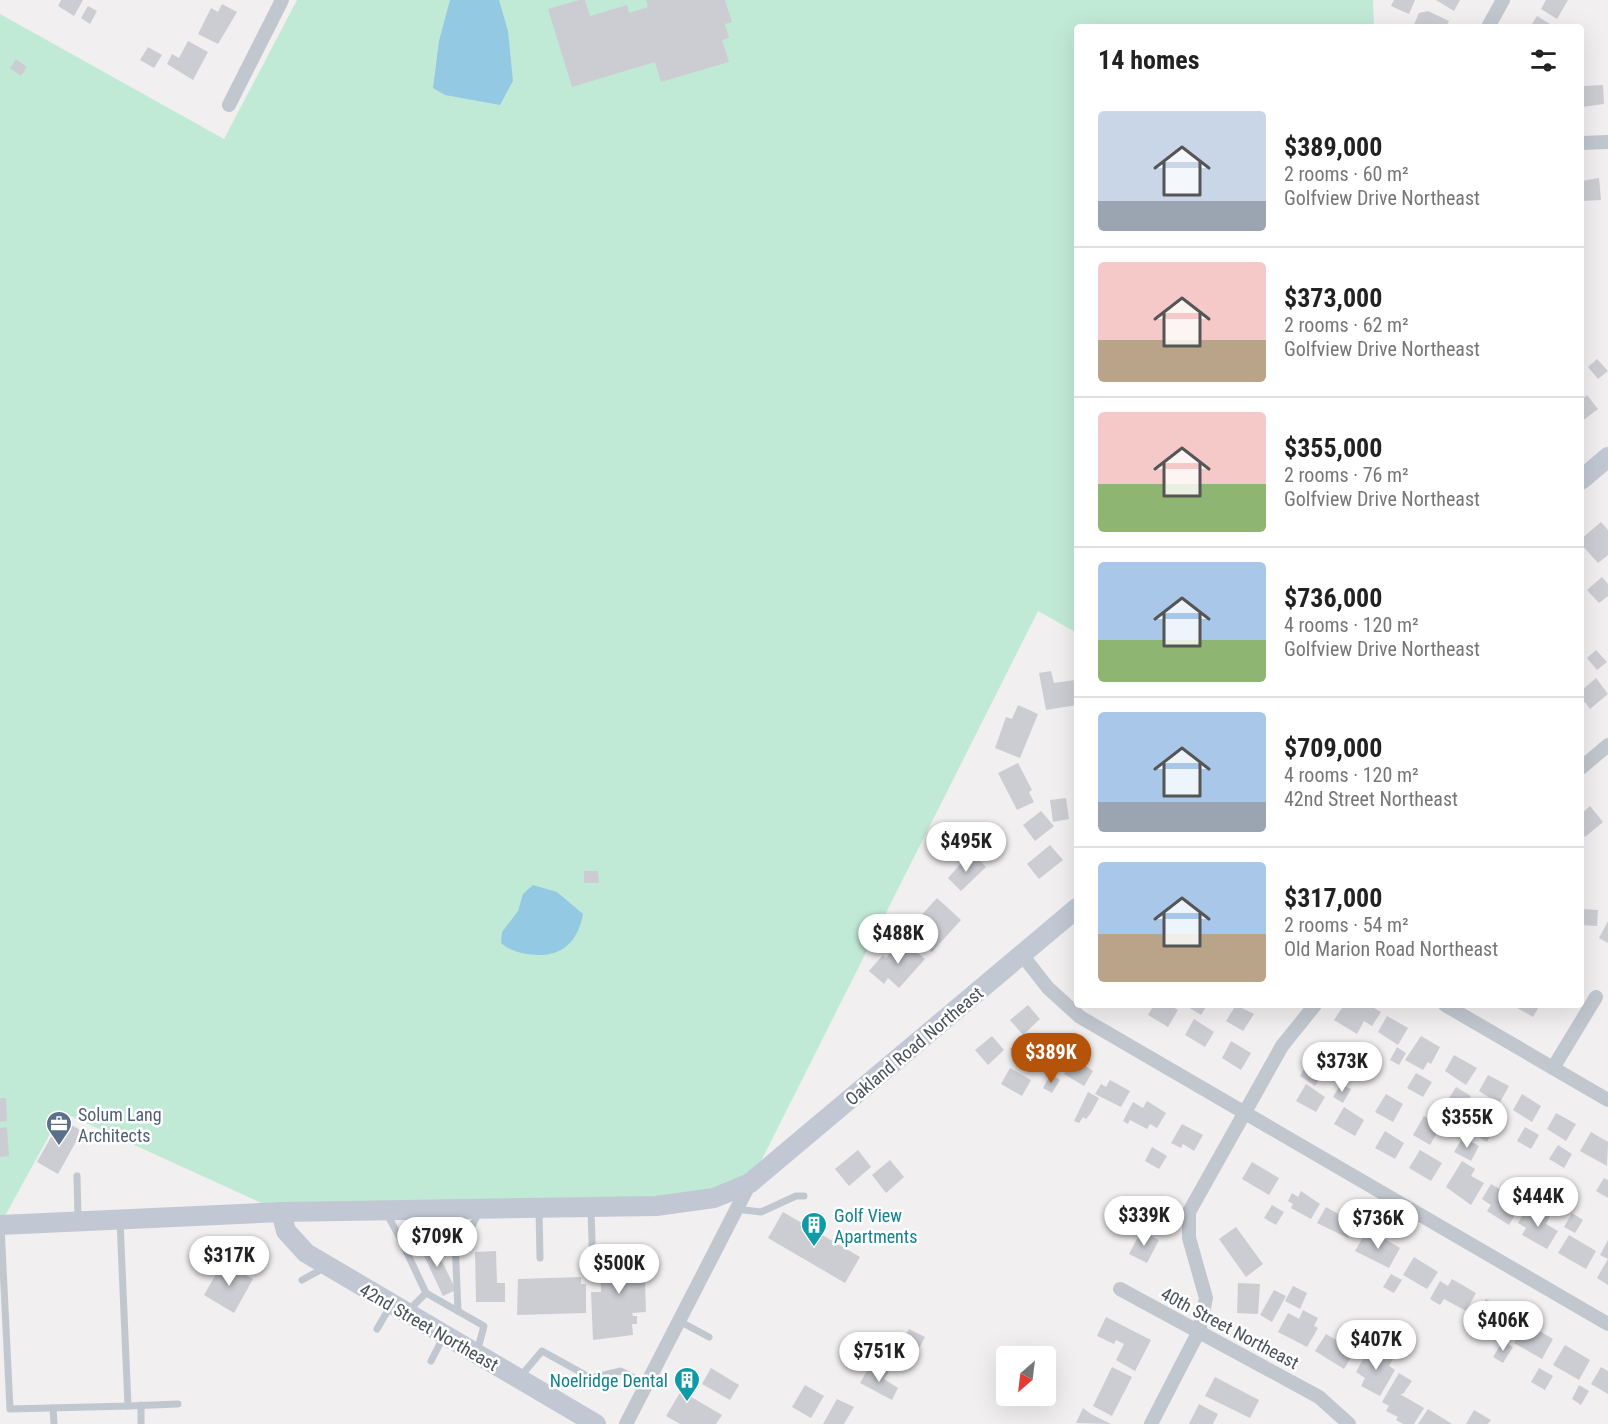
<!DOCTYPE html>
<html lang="en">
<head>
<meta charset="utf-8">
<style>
  :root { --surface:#fff; --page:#f6f6f6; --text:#222; --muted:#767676; --line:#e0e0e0; --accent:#b45309 }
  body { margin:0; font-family:"Roboto Condensed",sans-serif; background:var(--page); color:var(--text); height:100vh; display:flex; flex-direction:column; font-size:22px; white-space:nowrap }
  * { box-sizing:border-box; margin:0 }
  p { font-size:20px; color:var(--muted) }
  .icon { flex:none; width:33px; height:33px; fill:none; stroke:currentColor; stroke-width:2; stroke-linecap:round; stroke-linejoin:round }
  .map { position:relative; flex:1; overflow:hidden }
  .details { position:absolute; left:1074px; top:24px; width:510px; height:984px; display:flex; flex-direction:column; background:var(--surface); border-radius:6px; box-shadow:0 6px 24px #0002 }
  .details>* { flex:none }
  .needle { width:39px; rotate:208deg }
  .buttons { position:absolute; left:996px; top:1346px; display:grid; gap:12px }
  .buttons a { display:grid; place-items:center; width:60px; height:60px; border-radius:6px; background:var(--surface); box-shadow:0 6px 24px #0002; font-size:30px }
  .price { position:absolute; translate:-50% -51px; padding:0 14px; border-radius:21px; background:#fff; color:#222; font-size:20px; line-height:39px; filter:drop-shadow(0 2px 3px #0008) }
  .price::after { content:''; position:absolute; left:50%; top:36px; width:18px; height:14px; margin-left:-9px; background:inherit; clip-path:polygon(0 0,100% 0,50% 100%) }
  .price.selected { background:var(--accent); color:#fff }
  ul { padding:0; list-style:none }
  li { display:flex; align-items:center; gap:18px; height:150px; padding:0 24px }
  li+li { border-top:2px solid var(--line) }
  li span { display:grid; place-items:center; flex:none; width:168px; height:120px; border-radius:6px; color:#555 }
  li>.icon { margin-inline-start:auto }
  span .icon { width:72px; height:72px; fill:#fffc; stroke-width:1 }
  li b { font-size:26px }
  h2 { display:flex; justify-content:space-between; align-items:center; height:72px; padding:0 24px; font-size:26px }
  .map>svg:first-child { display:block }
</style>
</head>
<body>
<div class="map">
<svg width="1608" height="1424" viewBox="0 0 1608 1424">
  <rect width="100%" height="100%" fill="#f1efef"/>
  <!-- green -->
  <path fill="#c1ead6" d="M297,0H1373L1374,27H1077V633L1038,611L750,1183L714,1198L281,1212L62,1112L0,1225V14L224,139Z"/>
  <!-- water -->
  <g fill="#93c9e3">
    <path d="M450,0H499L508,31L513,81L500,105L445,95L433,88L439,41Z"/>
    <path d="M533,885L557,892L583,914C577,946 558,959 527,954C517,952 509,950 501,943L502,932L518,911L523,894Z"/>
  </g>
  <!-- building -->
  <g fill="#cccdd3">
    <path d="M61,0H83L74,16L58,6Z"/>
    <path d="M579,0H585L590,16L627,5L629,13L648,7L646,0H725L732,22L725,24L729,38L722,40L729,62L661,82L655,62L572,87L548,9Z"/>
    <path d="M1394,0H1415L1409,14L1391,6Z"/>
    <path d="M1436,0H1460L1454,11Z"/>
    <path d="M1546,0H1568L1557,19L1541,9Z"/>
    <path d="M222,4L237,12L218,44L198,34L211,8L218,12Z"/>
    <path d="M88,6L97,11L90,24L81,18Z"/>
    <path d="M1428,11L1449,21L1446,27H1413L1419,13Z"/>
    <path d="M1537,16L1555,27H1530Z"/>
    <path d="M188,41L208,52L193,80L167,64L172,54L179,58Z"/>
    <path d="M148,47L162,55L154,68L140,60Z"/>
    <path d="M16,59L27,67L21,76L10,68Z"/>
    <path d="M1603,85L1604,104L1582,107L1581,86Z"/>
    <path d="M1599,178L1601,200L1581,201V181Z"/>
    <path d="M1597,359L1608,371L1598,379L1588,367Z"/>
    <path d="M1587,395L1598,409L1581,422V400Z"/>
    <path d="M1601,522L1608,530V555L1598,563L1581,544V539Z"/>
    <path d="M1602,577L1608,584V596L1599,603L1587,590Z"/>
    <path d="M1596,650L1607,662L1597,670L1587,658Z"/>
    <path d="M1051,671L1054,683L1075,680L1077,705L1046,710L1039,673Z"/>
    <path d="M1596,678L1608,694L1590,709L1585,702L1581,705V691Z"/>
    <path d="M1018,705L1038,714L1020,758L995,748L1006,717L1012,719Z"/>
    <path d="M1018,763L1032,790L1029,792L1034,802L1017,810L998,773Z"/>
    <path d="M1066,798L1069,819L1053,822L1050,800Z"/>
    <path d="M1590,806L1603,822L1585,837L1581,833V814Z"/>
    <path d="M1041,811L1054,826L1035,841L1023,825Z"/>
    <path d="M979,826L991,839L978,852L965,839Z"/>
    <path d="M1050,845L1063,860L1039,879L1027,864Z"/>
    <path d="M976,857L986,867L961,891L948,878L964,860L968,865Z"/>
    <path d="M584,871H598L599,883H584Z"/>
    <path d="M937,898L961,920L932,952L908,930Z"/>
    <path d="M1582,909L1598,910L1597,926L1581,925Z"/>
    <path d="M1608,921V943L1599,938Z"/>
    <path d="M903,940L925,959L899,988L888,978L884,984L869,971L883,955L886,958Z"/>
    <path d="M1028,1005L1040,1019L1023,1035L1010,1020Z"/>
    <path d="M1154,1005H1170L1178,1010L1168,1027L1148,1015Z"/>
    <path d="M1185,1005H1207L1201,1015Z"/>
    <path d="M1236,1005L1254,1014L1243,1031L1226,1021Z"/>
    <path d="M1344,1005H1369L1381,1012L1372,1026L1364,1021L1357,1034L1334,1020Z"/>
    <path d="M1512,1005H1540L1533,1017Z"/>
    <path d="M1387,1016L1408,1028L1398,1045L1378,1032Z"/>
    <path d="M1194,1019L1214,1032L1205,1047L1185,1035Z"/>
    <path d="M992,1036L1004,1050L988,1065L975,1050Z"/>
    <path d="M1421,1036L1440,1047L1431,1064L1428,1062L1423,1070L1405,1060Z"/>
    <path d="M1022,1037L1034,1051L1021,1063L1010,1049Z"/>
    <path d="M1231,1041L1251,1053L1241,1070L1222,1058Z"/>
    <path d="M1397,1047L1406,1053L1399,1065L1390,1060Z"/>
    <path d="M1454,1055L1477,1068L1466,1085L1445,1071Z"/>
    <path d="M1074,1058L1093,1071L1084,1086L1064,1074Z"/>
    <path d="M1309,1060L1325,1070L1315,1086L1300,1076Z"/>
    <path d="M1010,1068L1031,1080L1022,1096L1001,1084Z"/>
    <path d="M1416,1073L1432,1082L1423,1097L1407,1088Z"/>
    <path d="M1051,1074L1060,1080L1052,1093L1043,1088Z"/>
    <path d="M1488,1075L1509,1086L1499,1104L1479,1091Z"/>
    <path d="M1110,1080L1130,1091L1121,1107L1095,1094L1101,1084L1106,1087Z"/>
    <path d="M1306,1084L1325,1097L1316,1112L1296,1101Z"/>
    <path d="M1341,1084L1351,1089L1343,1103L1333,1097Z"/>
    <path d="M1456,1087L1471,1096L1463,1109L1448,1100Z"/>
    <path d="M1088,1092L1099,1098L1091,1113L1086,1119L1083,1117L1079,1123L1074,1121Z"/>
    <path d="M1386,1094L1403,1104L1393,1122L1375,1112Z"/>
    <path d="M1522,1094L1541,1106L1532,1122L1513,1110Z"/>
    <path d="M0,1098H6L7,1121L0,1122Z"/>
    <path d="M1147,1101L1166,1113L1157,1128L1150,1124L1147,1129L1130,1120L1128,1124L1123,1121L1133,1102L1143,1108Z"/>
    <path d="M1344,1107L1364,1120L1355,1136L1334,1124Z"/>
    <path d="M1556,1113L1576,1124L1566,1141L1547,1129Z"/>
    <path d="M1424,1116L1441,1126L1430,1145L1413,1135Z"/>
    <path d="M1481,1117L1496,1125L1487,1142L1472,1133Z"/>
    <path d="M61,1119L82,1131L58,1174L37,1162Z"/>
    <path d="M1182,1124L1203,1135L1194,1151L1183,1144L1181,1148L1171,1143Z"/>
    <path d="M7,1127L9,1156L0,1157V1128Z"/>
    <path d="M1525,1127L1539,1135L1531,1149L1517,1141Z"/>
    <path d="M1385,1131L1404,1143L1395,1159L1375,1148Z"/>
    <path d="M1591,1132L1608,1142L1607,1166L1580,1151Z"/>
    <path d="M1463,1137L1479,1146L1471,1161L1454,1152Z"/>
    <path d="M1558,1145L1572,1154L1564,1168L1549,1159Z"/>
    <path d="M1152,1147L1167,1156L1159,1169L1145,1161Z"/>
    <path d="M858,1150L871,1167L849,1186L835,1169Z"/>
    <path d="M1420,1150L1442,1163L1431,1181L1409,1168Z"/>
    <path d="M890,1160L904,1177L886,1193L872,1175Z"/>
    <path d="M1462,1161L1475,1169L1471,1176L1484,1183L1471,1205L1446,1187Z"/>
    <path d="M1252,1162L1279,1178L1269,1195L1242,1179Z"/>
    <path d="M1604,1178L1608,1180V1198L1596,1191Z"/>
    <path d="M1491,1184L1501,1190L1499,1193L1520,1206L1509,1225L1487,1211L1491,1205L1482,1199Z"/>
    <path d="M1301,1191L1320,1204L1311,1219L1291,1208L1293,1204L1288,1201L1292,1193L1298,1197Z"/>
    <path d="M1272,1205L1284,1212L1276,1225L1264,1218Z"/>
    <path d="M1326,1207L1356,1224L1348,1238L1317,1223Z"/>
    <path d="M1527,1208L1536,1213L1538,1209L1550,1216L1546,1224L1558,1231L1547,1249L1522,1235L1526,1228L1518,1223Z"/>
    <path d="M1150,1211L1164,1218L1157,1232L1143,1224Z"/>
    <path d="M783,1212L860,1257L845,1283L768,1238Z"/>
    <path d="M1572,1213L1583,1220L1575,1233L1564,1227Z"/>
    <path d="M1236,1227L1263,1264L1246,1277L1219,1239Z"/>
    <path d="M1141,1231L1159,1240L1147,1263L1129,1254Z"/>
    <path d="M1365,1234L1373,1239L1376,1234L1400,1248L1389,1268L1355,1251Z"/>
    <path d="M1569,1235L1596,1251L1586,1269L1558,1253Z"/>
    <path d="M431,1239L456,1290L443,1296L419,1245Z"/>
    <path d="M1608,1240V1285L1597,1278L1608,1259L1600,1255Z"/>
    <path d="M496,1251L497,1283H505V1302H476L475,1252Z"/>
    <path d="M644,1252L646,1312L632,1313L633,1316H637V1324H632L633,1335L593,1340L591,1292H601L600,1253Z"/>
    <path d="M1414,1257L1438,1272L1427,1289L1403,1275Z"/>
    <path d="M223,1262L253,1279L234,1313L204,1295Z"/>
    <path d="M1391,1274L1402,1280L1394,1293L1383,1287Z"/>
    <path d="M581,1277V1284H586V1313L517,1315L518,1279Z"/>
    <path d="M1452,1279L1476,1293L1466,1311L1444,1299L1440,1305L1430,1299L1440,1281L1448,1286Z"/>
    <path d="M1238,1283L1260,1284L1258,1314L1237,1313Z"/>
    <path d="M1293,1286L1307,1293L1300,1309L1285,1301Z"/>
    <path d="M1274,1290L1286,1296L1272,1322L1260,1315Z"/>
    <path d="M1486,1299L1515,1317L1504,1335L1475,1318Z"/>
    <path d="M1303,1310L1318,1318L1314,1326L1318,1328L1307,1347L1278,1332L1288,1313L1299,1319Z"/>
    <path d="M1106,1317L1151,1340L1135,1371L1116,1360L1124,1344L1116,1340L1114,1344L1097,1336Z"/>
    <path d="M1526,1323L1553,1339L1542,1359L1514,1343Z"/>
    <path d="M909,1329L925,1337L916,1354L900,1345Z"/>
    <path d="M1326,1334L1355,1351L1344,1369L1315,1351Z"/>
    <path d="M1503,1341L1513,1347L1503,1363L1493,1357Z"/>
    <path d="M1565,1345L1590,1360L1579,1380L1553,1365Z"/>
    <path d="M1378,1348L1394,1357L1389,1366L1395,1370L1380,1396L1361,1386L1365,1378L1356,1372L1366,1354L1372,1357Z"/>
    <path d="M880,1366L889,1372L884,1379L898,1388L892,1400L860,1383L868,1369L875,1374Z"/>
    <path d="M1112,1367L1132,1377L1112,1416L1093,1406Z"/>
    <path d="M1601,1367L1608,1371V1394L1591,1384Z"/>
    <path d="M711,1368L739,1385L730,1400L702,1384Z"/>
    <path d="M1539,1368L1553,1376L1545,1390L1531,1382Z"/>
    <path d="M1399,1373L1412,1381L1403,1394H1400L1424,1408L1414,1424H1403L1396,1420L1398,1417L1386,1411L1389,1406L1382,1402Z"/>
    <path d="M1215,1377L1259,1400L1250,1418L1205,1396Z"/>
    <path d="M805,1385L824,1396L811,1418L792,1407Z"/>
    <path d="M1579,1385L1589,1391L1581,1405L1572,1399Z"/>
    <path d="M681,1391L722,1415L716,1424H680L666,1416Z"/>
    <path d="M837,1399L854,1407L844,1424H823Z"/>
    <path d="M1199,1404L1218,1414L1213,1424H1189Z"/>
    <path d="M1083,1408L1091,1414L1111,1424L1076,1423Z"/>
    <path d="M1428,1409L1452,1424H1418Z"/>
    <path d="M1474,1410L1491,1420L1488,1424H1466Z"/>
  </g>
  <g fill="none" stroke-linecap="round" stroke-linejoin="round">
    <!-- lane -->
    <g stroke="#c1c7cf" stroke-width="7">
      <path d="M77,1176L78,1219"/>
      <path d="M539,1209L540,1258"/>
      <path d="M736,1209L761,1212L796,1196H804"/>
      <path d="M591,1210L593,1271"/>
      <path d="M387,1214L401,1240H428"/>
      <path d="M1,1226L10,1409L128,1406L120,1220"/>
      <path d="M401,1240L426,1293"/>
      <path d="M433,1240H465L479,1212"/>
      <path d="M455,1240L458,1311"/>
      <path d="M302,1280L324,1268"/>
      <path d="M409,1310L426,1293L484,1326L477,1352"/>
      <path d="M679,1321L709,1337"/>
      <path d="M377,1329L391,1305"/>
      <path d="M431,1361L444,1336"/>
      <path d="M520,1377L542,1351L591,1378L621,1371L646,1384"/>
      <path d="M141,1405V1424"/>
      <path d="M128,1406L178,1404"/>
      <path d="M53,1408L54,1424"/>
    </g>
    <!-- street -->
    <g stroke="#c1c7cf" stroke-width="14">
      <path d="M1488,27L1503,0"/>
      <path d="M229,105L282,0"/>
      <path d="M1581,143L1608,142"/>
      <path d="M1581,768L1608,745"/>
      <path d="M1023,956L1048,988L1080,1017L1608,1324"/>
      <path d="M1445,1005L1608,1100"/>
      <path d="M1553,1068L1596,997"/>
      <path d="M1120,1289L1319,1397L1349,1424"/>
      <path d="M626,1424L750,1183"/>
      <path d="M1151,1424L1199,1331L1206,1298L1189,1238V1212L1282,1046L1315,1005"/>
    </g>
    <!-- secondary -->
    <g stroke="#c1c8d4" stroke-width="20">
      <path d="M1581,480L1608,457"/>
      <path d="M281,1212L286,1231L306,1253L596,1424"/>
      <path d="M0,1225L281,1212L656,1206L714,1198L750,1183L1077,908"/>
    </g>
  </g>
  <!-- icons -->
  <defs>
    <symbol id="office-pin" viewBox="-11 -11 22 30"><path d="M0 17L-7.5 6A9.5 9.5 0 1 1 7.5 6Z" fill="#5c6f8a" stroke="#fff"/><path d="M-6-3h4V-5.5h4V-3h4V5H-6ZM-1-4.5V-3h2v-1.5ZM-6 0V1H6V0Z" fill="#fff"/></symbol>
    <symbol id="building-pin" viewBox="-11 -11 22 30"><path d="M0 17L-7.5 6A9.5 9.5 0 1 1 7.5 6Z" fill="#0f9aa8" stroke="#fff"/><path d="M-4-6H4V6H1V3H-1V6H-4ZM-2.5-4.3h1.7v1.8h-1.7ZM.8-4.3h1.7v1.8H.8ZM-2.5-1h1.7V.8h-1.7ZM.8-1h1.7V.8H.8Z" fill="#fff"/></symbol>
  </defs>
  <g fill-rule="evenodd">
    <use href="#office-pin" x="44" y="1109" width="30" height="40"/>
    <use href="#building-pin" x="799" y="1210" width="30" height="40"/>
    <use href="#building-pin" x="672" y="1365" width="30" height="40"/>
  </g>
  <g text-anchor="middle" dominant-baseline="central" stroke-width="5" stroke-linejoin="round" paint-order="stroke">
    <!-- street labels -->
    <g font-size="18" fill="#49505a" stroke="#fff">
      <text transform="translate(914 1046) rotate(-40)">Oakland Road Northeast</text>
      <text transform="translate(429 1327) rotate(30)">42nd Street Northeast</text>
      <text transform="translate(1230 1328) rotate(28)">40th Street Northeast</text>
    </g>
    <!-- service labels -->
    <g font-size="18" fill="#4e5e75" stroke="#fff" text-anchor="start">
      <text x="78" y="1114">Solum Lang<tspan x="78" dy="21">Architects</tspan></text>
    </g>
    <!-- culture labels -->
    <g font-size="18" fill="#0d838f" stroke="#fff" text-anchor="start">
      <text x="834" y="1215">Golf View<tspan x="834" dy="21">Apartments</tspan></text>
      <text x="668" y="1380" text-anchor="end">Noelridge Dental</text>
    </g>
  </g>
</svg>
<div class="buttons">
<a><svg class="needle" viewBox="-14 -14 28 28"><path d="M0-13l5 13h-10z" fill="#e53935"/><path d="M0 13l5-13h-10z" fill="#767676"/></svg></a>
</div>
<b class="price" style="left:966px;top:873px">$495K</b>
<b class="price" style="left:898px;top:965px">$488K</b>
<b class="price selected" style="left:1051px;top:1084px">$389K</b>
<b class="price" style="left:1342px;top:1093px">$373K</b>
<b class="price" style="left:1467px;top:1149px">$355K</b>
<b class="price" style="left:1538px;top:1228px">$444K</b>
<b class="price" style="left:1144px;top:1247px">$339K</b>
<b class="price" style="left:1378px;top:1250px">$736K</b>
<b class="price" style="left:437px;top:1268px">$709K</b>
<b class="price" style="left:229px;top:1287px">$317K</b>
<b class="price" style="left:619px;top:1295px">$500K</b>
<b class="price" style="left:1503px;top:1352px">$406K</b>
<b class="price" style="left:1376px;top:1371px">$407K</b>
<b class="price" style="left:879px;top:1383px">$751K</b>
<section class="details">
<h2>14 homes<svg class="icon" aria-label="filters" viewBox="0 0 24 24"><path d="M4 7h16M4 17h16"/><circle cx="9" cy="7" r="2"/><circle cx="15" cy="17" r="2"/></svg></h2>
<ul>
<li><span style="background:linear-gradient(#c9d6e8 75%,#9aa5b1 0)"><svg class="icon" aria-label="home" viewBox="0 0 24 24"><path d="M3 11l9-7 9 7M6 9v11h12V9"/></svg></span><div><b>$389,000</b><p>2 rooms · 60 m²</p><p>Golfview Drive Northeast</p></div></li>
<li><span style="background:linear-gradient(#f6c9c9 65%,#b9a48a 0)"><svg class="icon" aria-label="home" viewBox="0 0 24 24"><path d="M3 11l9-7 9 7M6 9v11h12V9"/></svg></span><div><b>$373,000</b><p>2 rooms · 62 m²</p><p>Golfview Drive Northeast</p></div></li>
<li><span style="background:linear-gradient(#f6c9c9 60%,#8fb573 0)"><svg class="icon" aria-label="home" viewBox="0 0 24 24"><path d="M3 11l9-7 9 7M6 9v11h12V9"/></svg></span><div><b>$355,000</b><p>2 rooms · 76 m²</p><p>Golfview Drive Northeast</p></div></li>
<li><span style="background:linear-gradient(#a9c7e8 65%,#8fb573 0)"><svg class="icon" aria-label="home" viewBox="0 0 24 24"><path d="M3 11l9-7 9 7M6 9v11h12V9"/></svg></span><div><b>$736,000</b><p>4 rooms · 120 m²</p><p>Golfview Drive Northeast</p></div></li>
<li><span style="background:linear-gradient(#a9c7e8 75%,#9aa5b1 0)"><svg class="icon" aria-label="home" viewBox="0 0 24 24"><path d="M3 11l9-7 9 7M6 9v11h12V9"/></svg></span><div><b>$709,000</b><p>4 rooms · 120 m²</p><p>42nd Street Northeast</p></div></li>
<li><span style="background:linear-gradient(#a9c7e8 60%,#b9a48a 0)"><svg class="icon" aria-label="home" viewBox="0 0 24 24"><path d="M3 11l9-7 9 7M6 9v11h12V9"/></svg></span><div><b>$317,000</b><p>2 rooms · 54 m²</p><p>Old Marion Road Northeast</p></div></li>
</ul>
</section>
</div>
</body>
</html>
